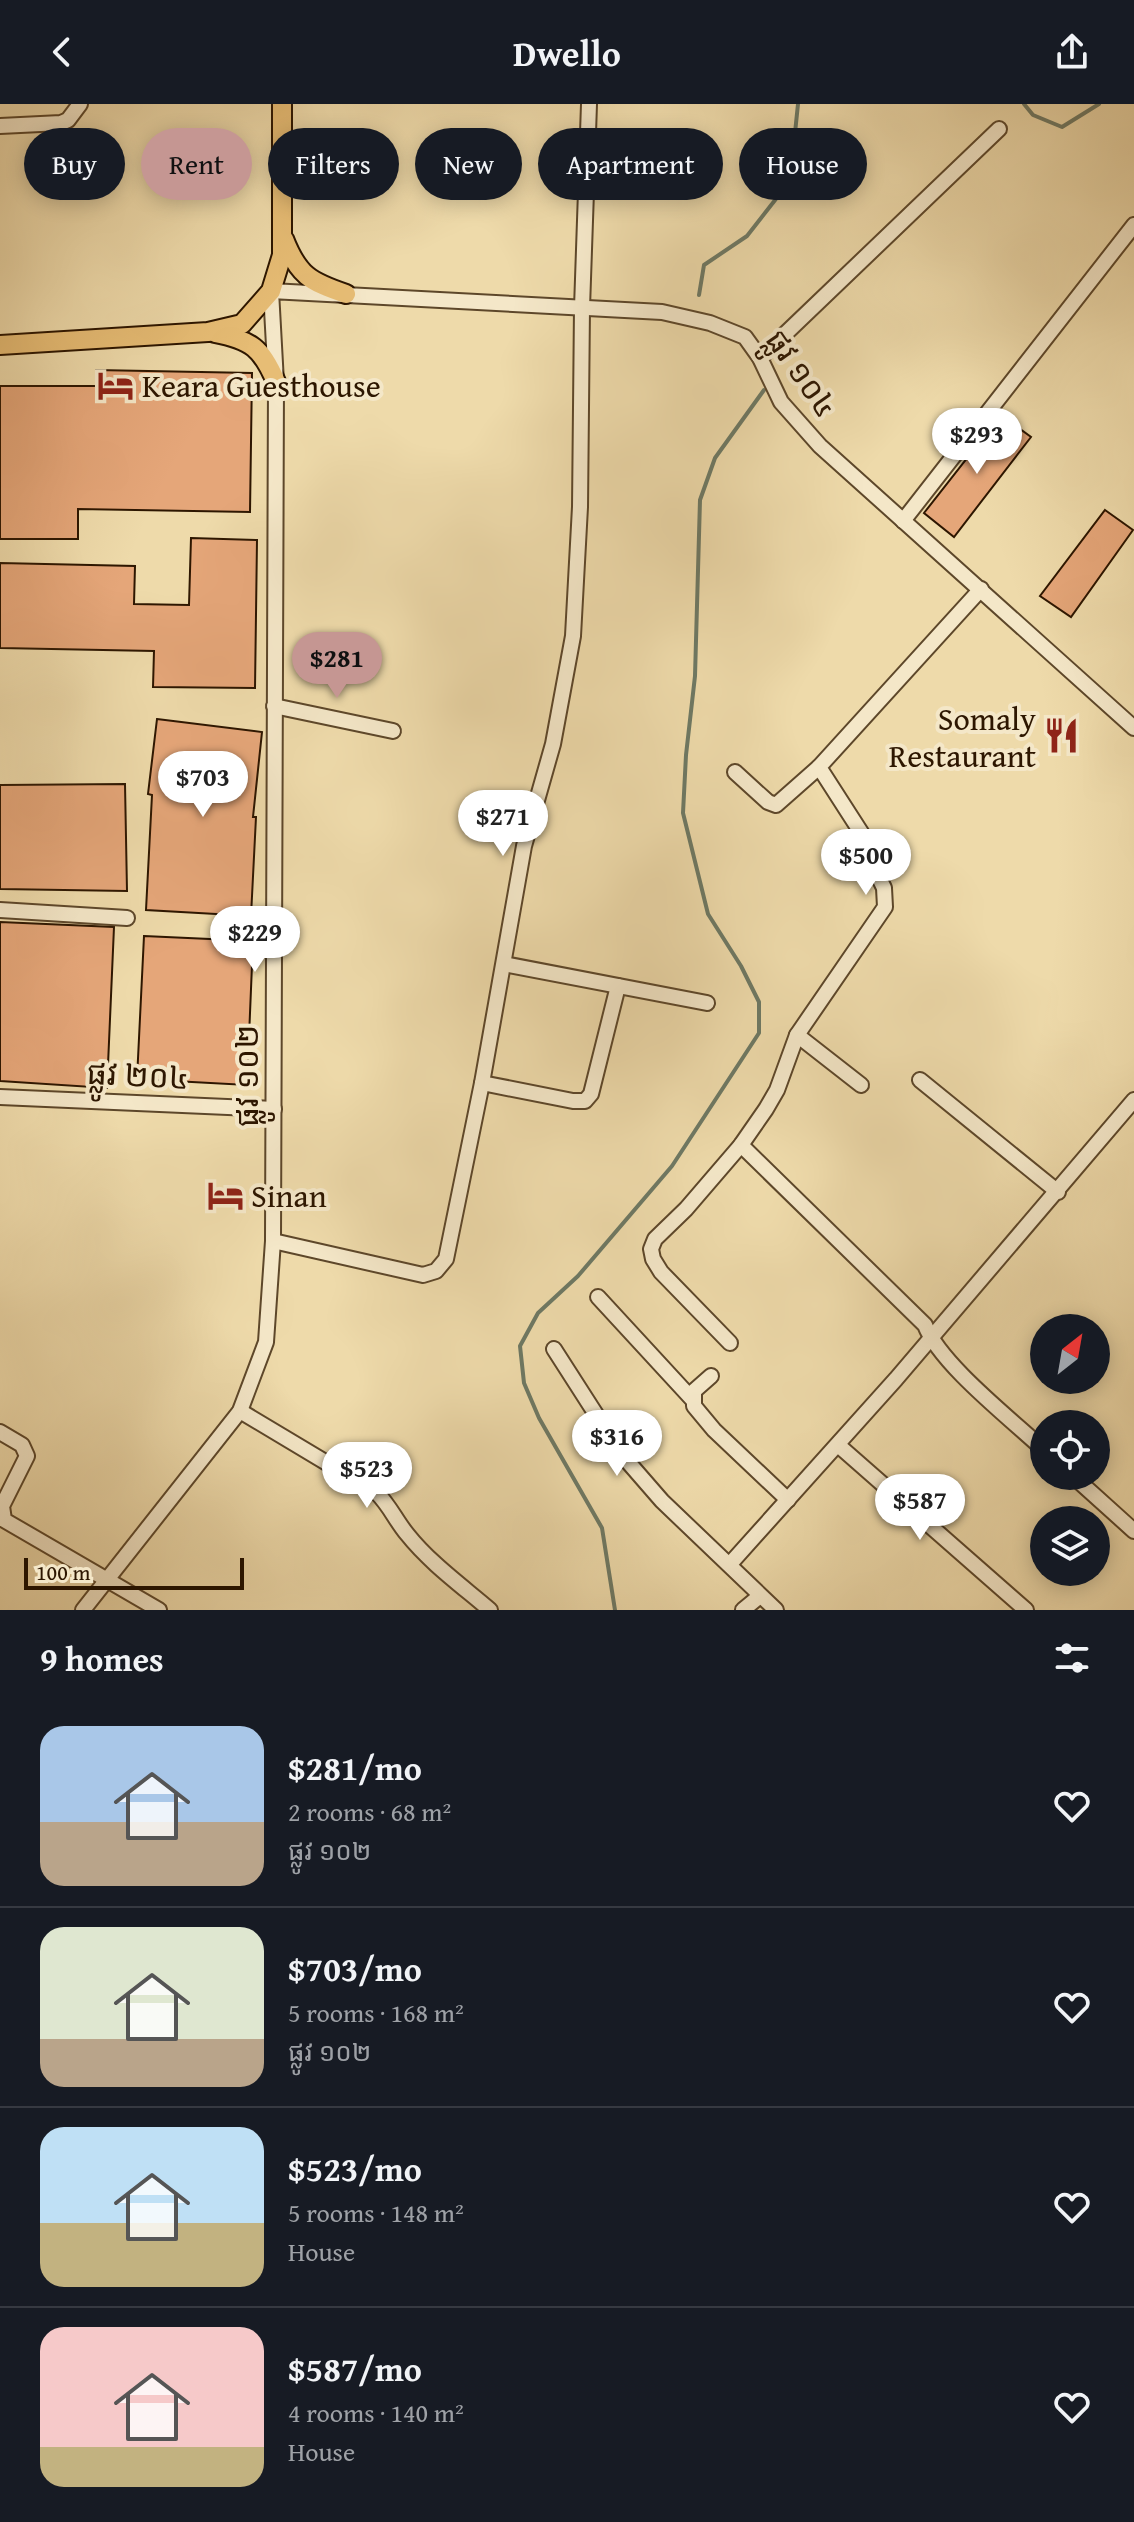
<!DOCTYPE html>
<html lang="en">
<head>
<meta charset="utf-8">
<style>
  :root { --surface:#171b24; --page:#242831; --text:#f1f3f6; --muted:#9ea1a6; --line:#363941; --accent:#c59692 }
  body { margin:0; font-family:"Gentium Book Plus","Noto Sans Khmer",serif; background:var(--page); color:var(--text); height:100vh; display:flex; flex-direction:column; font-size:30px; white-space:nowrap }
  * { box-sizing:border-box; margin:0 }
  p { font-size:26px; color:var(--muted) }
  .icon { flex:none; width:44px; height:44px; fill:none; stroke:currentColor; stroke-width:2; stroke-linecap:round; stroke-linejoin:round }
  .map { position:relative; height:1506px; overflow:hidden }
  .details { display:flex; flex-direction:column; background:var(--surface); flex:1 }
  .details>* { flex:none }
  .banner { position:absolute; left:24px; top:24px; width:1086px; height:72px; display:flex; gap:16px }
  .needle { width:52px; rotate:31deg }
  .controls { position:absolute; left:1030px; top:1210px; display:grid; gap:16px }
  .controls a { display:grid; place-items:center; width:80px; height:80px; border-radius:50%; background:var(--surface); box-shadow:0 4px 20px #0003; font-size:40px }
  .scale { position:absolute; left:24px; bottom:20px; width:220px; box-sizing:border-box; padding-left:8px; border:4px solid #2d1600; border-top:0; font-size:22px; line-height:28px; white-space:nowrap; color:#2d1600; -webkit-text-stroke:6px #f4e7c8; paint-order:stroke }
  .price { position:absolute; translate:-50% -68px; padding:0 18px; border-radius:28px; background:#fff; color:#222; font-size:26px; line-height:52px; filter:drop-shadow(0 2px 4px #0008) }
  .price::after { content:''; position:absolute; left:50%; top:48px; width:24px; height:18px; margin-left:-12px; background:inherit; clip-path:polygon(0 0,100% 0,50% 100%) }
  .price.on { background:var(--accent); color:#111 }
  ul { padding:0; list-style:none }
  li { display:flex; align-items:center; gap:24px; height:200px; padding:0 40px }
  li+li { border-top:2px solid var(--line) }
  li span { display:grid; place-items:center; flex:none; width:224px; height:160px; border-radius:24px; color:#555 }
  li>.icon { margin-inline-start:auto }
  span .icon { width:96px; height:96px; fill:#fffc; stroke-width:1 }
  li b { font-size:34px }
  h2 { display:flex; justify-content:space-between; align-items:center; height:96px; padding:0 40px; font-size:34px }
  .tag { padding:0 28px; border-radius:36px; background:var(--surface); box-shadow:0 4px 20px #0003; font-size:28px; line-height:72px }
  .tag.on { background:var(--accent); color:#111 }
  header { display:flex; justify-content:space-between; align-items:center; height:104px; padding:0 40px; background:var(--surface); font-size:36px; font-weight:600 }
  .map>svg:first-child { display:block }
</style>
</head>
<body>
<header><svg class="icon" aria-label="back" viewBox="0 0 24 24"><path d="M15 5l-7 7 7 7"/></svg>Dwello<svg class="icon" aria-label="share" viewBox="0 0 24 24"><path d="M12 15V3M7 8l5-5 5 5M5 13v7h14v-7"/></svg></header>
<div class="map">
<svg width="1134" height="1506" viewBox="0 0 1134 1506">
  <rect width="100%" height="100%" fill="#eedaaa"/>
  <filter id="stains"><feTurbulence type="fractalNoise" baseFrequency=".0025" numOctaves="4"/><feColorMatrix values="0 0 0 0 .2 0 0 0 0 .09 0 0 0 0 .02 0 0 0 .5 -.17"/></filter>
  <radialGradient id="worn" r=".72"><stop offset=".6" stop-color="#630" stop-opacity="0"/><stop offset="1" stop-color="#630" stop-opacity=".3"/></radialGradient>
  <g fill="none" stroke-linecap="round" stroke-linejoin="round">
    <!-- stream -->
    <g stroke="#6e7964" stroke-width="4">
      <path d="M1024,0L1033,11L1062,23L1099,0"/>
      <path d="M699,191L704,161L747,132L790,77L798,0"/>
      <path d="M615,1506L602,1424L539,1314L524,1279L520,1242L538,1209L578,1172L672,1062L759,929V898L741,862L708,810L683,709L686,651L695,572L700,396L715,354L764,286"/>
    </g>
  </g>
  <!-- building -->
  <g fill="#e5a679" stroke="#2d1600" stroke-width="2">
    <path d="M96,266L252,269L250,408L78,405V435H0V282H96Z"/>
    <path d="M1001,311L1031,333L954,433L924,409Z"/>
    <path d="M1105,406L1133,426L1071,513L1040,492Z"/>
    <path d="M191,434L257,436L255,584L153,583L154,547L0,544V459L135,462L134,500L189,501Z"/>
    <path d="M157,615L262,628L253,713H256L251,812L146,806L152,691L148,690Z"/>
    <path d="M125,680L127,787L0,785V681Z"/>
    <path d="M0,818L114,823L107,984L0,977Z"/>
    <path d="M144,832L253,837L247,981L137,975Z"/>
  </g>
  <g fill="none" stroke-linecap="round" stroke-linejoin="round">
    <defs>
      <g id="minor">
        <path d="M0,22L61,19L68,16L80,0"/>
        <path d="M760,254L999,25"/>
        <path d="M903,417L1134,121"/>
        <path d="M274,602L393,627"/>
        <path d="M735,668L768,698L776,701L819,663"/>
        <path d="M0,806L127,814"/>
        <path d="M504,860L707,899"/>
        <path d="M797,931L861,981"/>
        <path d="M920,976L1058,1088"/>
        <path d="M482,979L573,997H585L591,990L618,882"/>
        <path d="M0,993L274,1005"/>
        <path d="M741,1041L925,1221C940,1260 1011,1315 1044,1346"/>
        <path d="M273,1137L423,1171L436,1167L446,1155L482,979L524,742L553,640L573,532L580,403L582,204L589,0"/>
        <path d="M598,1193L692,1295"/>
        <path d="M730,1239L661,1168L653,1155L651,1145L655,1135L686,1105L741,1041L766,1005L777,986L797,931L885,803L884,784L867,749L864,733L819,663L981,485"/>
        <path d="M554,1245L622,1351L662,1397L776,1506"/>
        <path d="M711,1272L694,1287V1302L714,1326L788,1396"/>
        <path d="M240,1307L377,1389C390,1402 396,1417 407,1430C430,1459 462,1482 490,1506"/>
        <path d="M0,1328L22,1341L27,1352L2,1402L4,1416L159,1506"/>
        <path d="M838,1341L1026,1506"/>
        <path d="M1073,1372L1134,1427"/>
        <path d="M730,1460L896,1275L1134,996"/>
        <path d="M83,1506L240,1307L266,1238L273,1137L276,278L271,187L662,208L710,219L745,233L760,254L781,298L820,342L1134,624"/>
        <path d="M743,1506L760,1492"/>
      </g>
      <g id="major">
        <path d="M284,135C298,171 310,178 346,190"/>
        <path d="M215,229C251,236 262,244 276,278"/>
        <path d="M0,241L208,228L242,220L271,187L282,151V0"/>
      </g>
    </defs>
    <!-- minor casing -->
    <use href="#minor" stroke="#5d472a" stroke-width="18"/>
    <!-- major casing -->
    <use href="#major" stroke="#2d1600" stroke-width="22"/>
    <!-- minor -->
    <use href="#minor" stroke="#f4e7c8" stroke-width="14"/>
    <!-- major -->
    <use href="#major" stroke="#e7bd75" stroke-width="18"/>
  </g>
  <!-- icons -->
  <defs>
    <symbol id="hotel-bare" viewBox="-9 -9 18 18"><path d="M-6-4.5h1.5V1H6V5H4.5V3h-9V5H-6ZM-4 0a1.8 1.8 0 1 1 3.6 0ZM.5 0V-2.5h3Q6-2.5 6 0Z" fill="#8f2418" stroke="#f4e7c8" stroke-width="2.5" paint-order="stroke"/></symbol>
    <symbol id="restaurant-bare" viewBox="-9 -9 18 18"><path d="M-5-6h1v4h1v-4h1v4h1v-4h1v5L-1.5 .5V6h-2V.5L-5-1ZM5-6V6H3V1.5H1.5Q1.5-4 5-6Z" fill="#8f2418" stroke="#f4e7c8" stroke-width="2.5" paint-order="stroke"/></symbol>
  </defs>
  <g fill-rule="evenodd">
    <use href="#hotel-bare" x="90" y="256" width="51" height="51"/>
    <use href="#restaurant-bare" x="1036" y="606" width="51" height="51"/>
    <use href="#hotel-bare" x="200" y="1066" width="51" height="51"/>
  </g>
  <g text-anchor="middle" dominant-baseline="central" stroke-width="8" stroke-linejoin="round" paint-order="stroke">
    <!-- street labels -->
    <g font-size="32" fill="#2d1600" stroke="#f4e7c8">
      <text transform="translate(802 269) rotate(55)">ផ្លូវ ១០៤</text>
      <text transform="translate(138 971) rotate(3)">ផ្លូវ ២០៤</text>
      <text transform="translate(246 972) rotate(-90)">ផ្លូវ ១០២</text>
    </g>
    <!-- poi labels -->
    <g font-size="32" fill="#2d1600" stroke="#f4e7c8" text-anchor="start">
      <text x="142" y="281">Keara Guesthouse</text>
      <text x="1036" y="614" text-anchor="end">Somaly<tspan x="1036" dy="37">Restaurant</tspan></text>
      <text x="251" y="1091">Sinan</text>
    </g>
  </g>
  <rect width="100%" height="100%" filter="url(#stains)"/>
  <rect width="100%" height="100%" fill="url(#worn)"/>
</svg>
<div class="controls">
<a><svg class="needle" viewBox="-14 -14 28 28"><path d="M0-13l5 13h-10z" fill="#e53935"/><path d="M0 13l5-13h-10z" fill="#9ea1a6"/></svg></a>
<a><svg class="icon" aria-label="locate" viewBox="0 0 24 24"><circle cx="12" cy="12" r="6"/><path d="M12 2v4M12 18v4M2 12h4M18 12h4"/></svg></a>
<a><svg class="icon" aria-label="layers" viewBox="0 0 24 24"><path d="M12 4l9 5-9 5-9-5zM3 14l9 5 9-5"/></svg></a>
</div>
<div class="scale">100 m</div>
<b class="price" style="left:977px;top:372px">$293</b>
<b class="price on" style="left:337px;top:596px">$281</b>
<b class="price" style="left:203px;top:715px">$703</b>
<b class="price" style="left:503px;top:754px">$271</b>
<b class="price" style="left:866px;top:793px">$500</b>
<b class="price" style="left:255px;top:870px">$229</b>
<b class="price" style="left:617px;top:1374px">$316</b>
<b class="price" style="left:367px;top:1406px">$523</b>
<b class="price" style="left:920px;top:1438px">$587</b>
<div class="banner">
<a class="tag">Buy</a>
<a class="tag on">Rent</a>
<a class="tag">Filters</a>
<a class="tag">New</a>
<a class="tag">Apartment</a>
<a class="tag">House</a>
</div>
</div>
<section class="details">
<h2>9 homes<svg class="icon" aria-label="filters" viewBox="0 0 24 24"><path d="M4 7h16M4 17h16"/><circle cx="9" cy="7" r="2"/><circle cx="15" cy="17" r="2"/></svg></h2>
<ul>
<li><span style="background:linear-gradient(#a9c7e8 60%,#b9a48a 0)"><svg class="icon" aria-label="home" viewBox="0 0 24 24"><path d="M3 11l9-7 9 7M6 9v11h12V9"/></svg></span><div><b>$281/mo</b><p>2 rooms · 68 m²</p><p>ផ្លូវ ១០២</p></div><svg class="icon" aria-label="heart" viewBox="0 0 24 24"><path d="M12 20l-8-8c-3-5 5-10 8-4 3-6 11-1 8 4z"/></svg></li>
<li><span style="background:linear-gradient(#dfe7d0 70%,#b9a48a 0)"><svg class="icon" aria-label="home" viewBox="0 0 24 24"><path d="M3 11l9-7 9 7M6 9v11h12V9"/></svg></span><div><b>$703/mo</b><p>5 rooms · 168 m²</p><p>ផ្លូវ ១០២</p></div><svg class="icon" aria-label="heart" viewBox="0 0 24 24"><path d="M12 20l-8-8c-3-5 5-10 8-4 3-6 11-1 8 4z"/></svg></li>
<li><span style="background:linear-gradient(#bfe0f5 60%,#c2b280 0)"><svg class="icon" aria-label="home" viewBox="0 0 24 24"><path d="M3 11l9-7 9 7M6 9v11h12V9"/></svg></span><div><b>$523/mo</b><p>5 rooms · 148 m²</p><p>House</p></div><svg class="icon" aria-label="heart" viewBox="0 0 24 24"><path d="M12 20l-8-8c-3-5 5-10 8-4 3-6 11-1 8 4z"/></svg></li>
<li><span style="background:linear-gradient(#f6c9c9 75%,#c2b280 0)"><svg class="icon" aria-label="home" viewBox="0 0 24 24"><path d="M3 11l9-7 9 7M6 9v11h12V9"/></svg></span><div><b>$587/mo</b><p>4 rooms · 140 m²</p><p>House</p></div><svg class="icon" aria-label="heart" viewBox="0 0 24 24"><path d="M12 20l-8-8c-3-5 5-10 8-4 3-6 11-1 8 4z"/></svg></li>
</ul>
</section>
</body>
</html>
